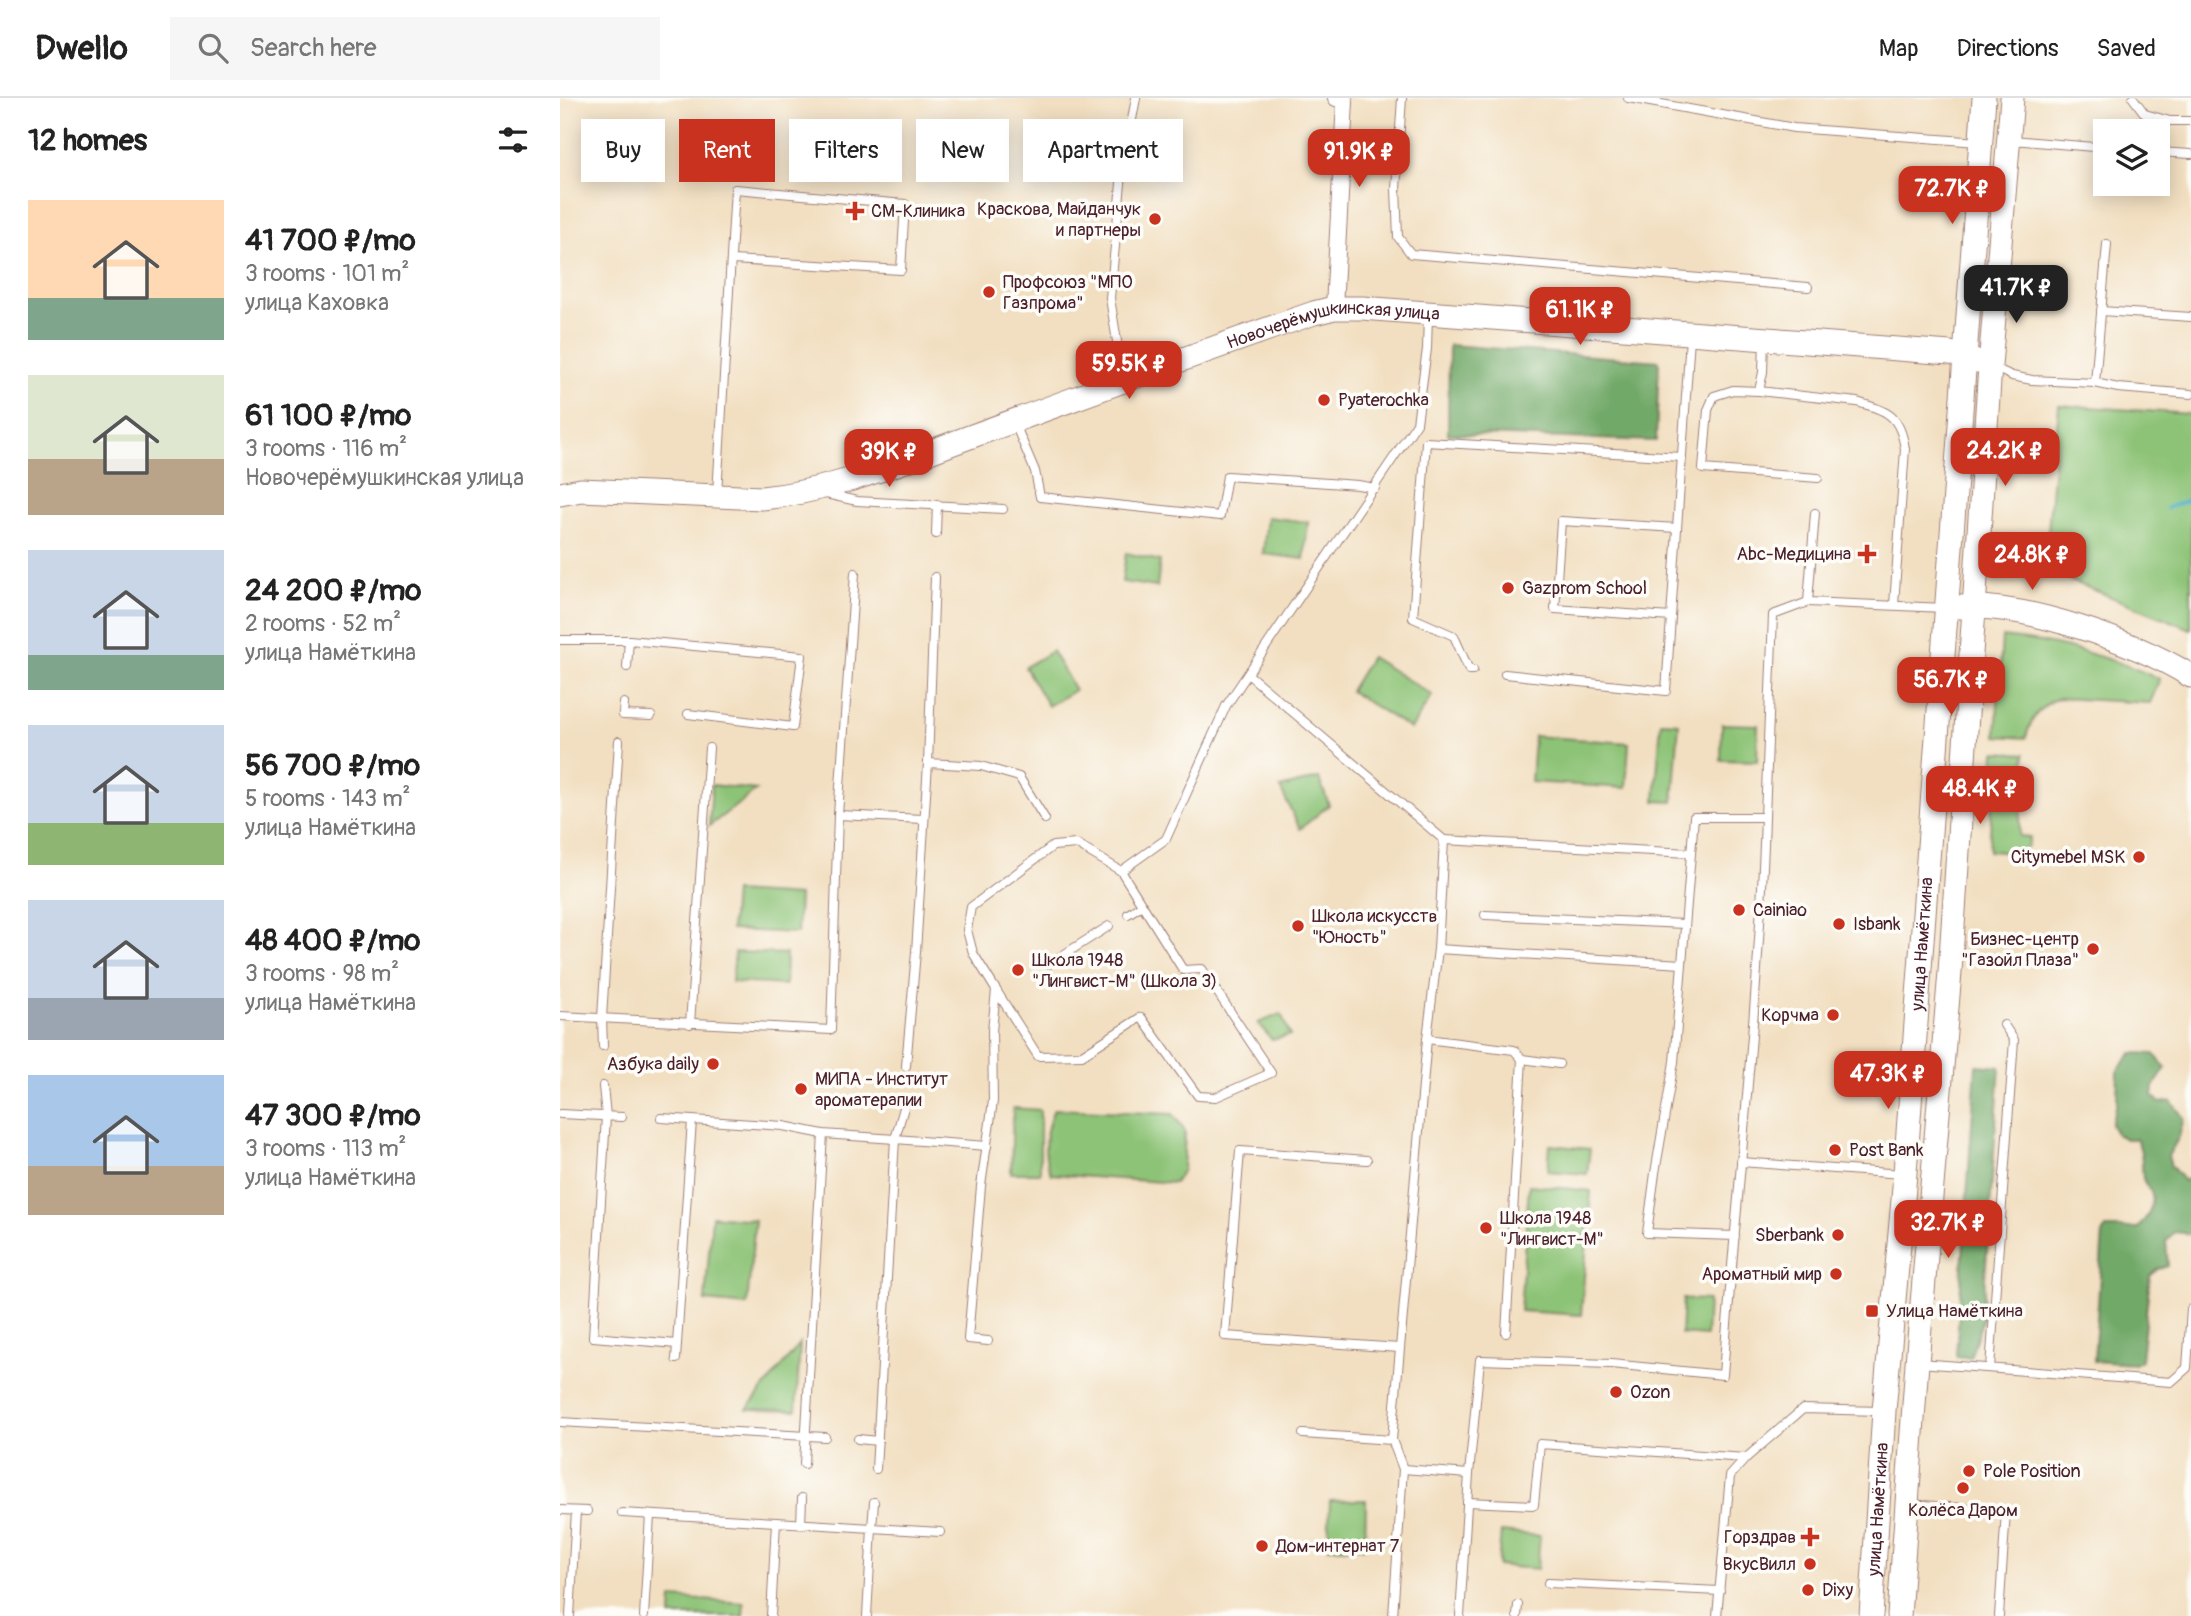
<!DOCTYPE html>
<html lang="en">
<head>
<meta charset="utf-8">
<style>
  :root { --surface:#fff; --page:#f6f6f6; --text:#222; --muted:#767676; --line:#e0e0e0; --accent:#c8321e }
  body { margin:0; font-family:Pangolin,sans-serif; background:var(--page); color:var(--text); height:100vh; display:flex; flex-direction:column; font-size:26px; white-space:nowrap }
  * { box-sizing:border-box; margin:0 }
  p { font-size:23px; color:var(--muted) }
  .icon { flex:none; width:38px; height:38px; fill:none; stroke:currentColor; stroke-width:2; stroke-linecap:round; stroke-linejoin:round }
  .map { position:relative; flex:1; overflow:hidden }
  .drawer { display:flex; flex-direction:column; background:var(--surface); width:560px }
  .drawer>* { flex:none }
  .top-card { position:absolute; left:21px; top:21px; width:665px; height:63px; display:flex; gap:14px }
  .buttons { position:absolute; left:1533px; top:21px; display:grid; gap:14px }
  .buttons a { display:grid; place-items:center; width:77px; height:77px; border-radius:0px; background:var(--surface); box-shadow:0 4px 18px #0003; font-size:35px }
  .price { position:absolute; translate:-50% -60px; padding:0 16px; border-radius:14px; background:var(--accent); color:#fff; font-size:23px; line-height:46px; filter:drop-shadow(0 2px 4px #0008) }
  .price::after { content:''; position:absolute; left:50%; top:42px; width:21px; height:16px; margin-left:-10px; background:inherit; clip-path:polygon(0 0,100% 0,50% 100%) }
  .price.active { background:#222; color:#fff }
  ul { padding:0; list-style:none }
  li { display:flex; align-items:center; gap:21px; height:175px; padding:0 28px }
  li span { display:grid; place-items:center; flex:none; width:196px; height:140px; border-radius:0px; color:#555 }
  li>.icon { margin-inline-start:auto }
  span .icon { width:84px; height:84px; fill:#fffc; stroke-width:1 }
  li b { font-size:30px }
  h2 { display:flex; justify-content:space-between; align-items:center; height:84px; padding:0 28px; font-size:30px }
  .chip { padding:0 24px; border-radius:0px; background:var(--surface); box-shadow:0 4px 18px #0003; font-size:24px; line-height:63px }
  .chip.active { background:var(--accent); color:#fff }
  header { display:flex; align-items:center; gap:42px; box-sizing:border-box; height:98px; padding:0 35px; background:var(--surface); border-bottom:2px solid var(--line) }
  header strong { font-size:33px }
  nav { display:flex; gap:38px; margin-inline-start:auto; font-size:24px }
  .search { width:490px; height:63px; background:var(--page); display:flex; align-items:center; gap:18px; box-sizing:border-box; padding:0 24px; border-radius:0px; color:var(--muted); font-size:26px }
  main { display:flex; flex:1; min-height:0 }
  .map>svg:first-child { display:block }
</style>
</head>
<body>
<header>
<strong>Dwello</strong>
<div class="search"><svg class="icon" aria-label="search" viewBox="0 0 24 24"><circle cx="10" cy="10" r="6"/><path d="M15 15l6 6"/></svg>Search here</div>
<nav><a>Map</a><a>Directions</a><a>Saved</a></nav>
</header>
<main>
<section class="drawer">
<h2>12 homes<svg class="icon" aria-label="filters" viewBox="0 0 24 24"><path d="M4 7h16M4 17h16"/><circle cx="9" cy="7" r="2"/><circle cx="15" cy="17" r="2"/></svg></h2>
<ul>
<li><span style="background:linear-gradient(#ffd9b3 70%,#7fa58c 0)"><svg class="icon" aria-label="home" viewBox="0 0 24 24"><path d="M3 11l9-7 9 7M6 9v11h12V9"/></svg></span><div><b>41 700 ₽/mo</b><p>3 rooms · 101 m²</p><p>улица Каховка</p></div></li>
<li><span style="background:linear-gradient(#dfe7d0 60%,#b9a48a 0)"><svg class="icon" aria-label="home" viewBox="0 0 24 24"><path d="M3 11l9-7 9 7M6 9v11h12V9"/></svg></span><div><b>61 100 ₽/mo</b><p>3 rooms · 116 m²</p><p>Новочерёмушкинская улица</p></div></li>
<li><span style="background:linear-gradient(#c9d6e8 75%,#7fa58c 0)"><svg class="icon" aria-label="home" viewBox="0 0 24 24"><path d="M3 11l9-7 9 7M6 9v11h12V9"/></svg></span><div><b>24 200 ₽/mo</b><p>2 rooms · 52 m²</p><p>улица Намёткина</p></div></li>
<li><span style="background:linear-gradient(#c9d6e8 70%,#8fb573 0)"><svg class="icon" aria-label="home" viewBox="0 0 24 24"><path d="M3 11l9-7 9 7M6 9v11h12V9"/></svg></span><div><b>56 700 ₽/mo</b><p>5 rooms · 143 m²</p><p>улица Намёткина</p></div></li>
<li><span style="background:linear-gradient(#c9d6e8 70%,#9aa5b1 0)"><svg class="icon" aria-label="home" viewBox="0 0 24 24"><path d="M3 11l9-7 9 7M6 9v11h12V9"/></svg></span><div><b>48 400 ₽/mo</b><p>3 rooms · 98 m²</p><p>улица Намёткина</p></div></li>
<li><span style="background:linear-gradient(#a9c7e8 65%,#b9a48a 0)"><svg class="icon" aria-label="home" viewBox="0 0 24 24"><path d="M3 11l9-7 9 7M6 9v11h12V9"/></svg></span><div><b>47 300 ₽/mo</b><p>3 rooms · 113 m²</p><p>улица Намёткина</p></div></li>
</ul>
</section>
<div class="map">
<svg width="1631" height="1518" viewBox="0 0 1631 1518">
  <rect width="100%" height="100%" fill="#fdfcf7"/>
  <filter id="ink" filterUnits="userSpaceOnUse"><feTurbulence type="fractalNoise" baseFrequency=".0143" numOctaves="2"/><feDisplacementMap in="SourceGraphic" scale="14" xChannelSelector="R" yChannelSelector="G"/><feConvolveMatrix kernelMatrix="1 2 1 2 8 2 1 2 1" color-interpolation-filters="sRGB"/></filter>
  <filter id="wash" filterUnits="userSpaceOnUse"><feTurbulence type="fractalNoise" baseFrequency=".00686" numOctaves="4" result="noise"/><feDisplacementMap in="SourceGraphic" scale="28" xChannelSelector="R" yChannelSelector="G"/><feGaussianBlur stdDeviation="1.57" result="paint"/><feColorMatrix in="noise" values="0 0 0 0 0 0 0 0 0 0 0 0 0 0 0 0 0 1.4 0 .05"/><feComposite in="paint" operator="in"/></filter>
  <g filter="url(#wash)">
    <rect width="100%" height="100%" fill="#f2dfc1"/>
    <!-- green -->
    <g fill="#8cc376" stroke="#6b7150" stroke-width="2">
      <path d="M1499,307L1631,316V531L1511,483L1494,467L1487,445Z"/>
      <path d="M707,419L748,424L744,461L703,456Z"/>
      <path d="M566,455L600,463L597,489L562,484Z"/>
      <path d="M1442,539C1497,544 1550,559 1600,581L1590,605L1499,600C1480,607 1470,621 1466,640L1436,638Z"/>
      <path d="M492,553L515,592L488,608L465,569Z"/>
      <path d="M811,559L872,597L851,631L790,593Z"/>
      <path d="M1101,624L1119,625L1113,704L1095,703Z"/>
      <path d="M1162,626L1198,627L1197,663L1161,662Z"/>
      <path d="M974,638L1069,645L1066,690L971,684Z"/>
      <path d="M1435,654L1465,656L1459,738L1470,739L1468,748L1459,755L1429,753Z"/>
      <path d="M759,680L769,707L740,731L720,690Z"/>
      <path d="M152,687L197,692L149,728Z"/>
      <path d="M174,794L239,798L237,835L171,832Z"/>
      <path d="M175,854L226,856L225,887L172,884Z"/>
      <path d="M721,916L730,937L712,942L698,925Z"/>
      <path d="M453,1010L480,1012V1075H451Z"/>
      <path d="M494,1011L613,1016L625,1033L623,1072L614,1085L491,1076C481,1054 485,1033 494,1011Z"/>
      <path d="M990,1047L1030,1051L1027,1076L988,1073Z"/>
      <path d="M969,1087L1031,1093L1021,1217L960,1213Z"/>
      <path d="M152,1118L195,1122L187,1207L145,1203Z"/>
      <path d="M1123,1201L1148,1202L1146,1238L1121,1236Z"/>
      <path d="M240,1246L236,1312L187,1311Z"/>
      <path d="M806,1402L805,1449L768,1450L770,1403Z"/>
      <path d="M941,1434L980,1438L977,1471L938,1468Z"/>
      <path d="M112,1500L184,1505L183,1518H111Z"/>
    </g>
    <!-- forest -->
    <g fill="#71a967" stroke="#5e6449" stroke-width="2">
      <path d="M889,247L1099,263L1096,343L888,336Z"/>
      <path d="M1572,955L1594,956L1606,970L1594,988L1593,998L1600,1005L1611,1003L1624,1020L1619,1039L1608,1058L1611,1068L1624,1083L1631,1079V1136L1614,1134L1606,1143L1608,1168L1598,1171L1590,1178L1581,1262L1574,1266L1534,1263L1543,1134L1546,1130H1578C1586,1121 1596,1106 1591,1094C1589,1089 1584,1086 1583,1080C1581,1066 1584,1054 1576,1041H1566L1556,1036L1551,1026L1557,1005L1558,972Z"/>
      <path d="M1416,967L1440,969L1422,1223L1410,1260L1396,1258Z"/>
    </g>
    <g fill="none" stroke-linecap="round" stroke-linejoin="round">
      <!-- stream -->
      <path stroke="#44adc3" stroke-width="4.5" d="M1607,410L1631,401"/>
    </g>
  </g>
  <g filter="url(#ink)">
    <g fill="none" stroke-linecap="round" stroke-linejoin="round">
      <defs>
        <g id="lane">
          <path d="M842,0L836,91L838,139L851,156L1248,189"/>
          <path d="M1068,0L1234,30L1418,44"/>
          <path d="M1573,0L1585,16L1610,23H1631"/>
          <path d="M1452,42L1545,50"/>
          <path d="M1598,54L1631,56"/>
          <path d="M1440,184L1479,187"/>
          <path d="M1541,213L1631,219"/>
          <path d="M1204,242L1203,274L1199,293L1297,304C1328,313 1340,317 1345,351L1334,507"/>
          <path d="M1433,269L1452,278L1472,282L1535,285L1558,290L1631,296"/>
          <path d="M563,281L550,200L562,75L576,0"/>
          <path d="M1535,285L1547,146"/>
          <path d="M1199,293L1173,292L1154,298L1148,312L1143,371L1258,380"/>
          <path d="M455,326L475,373L480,399L660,418L667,378L798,387L815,390"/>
          <path d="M157,396L175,91L345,106L341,172L172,162"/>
          <path d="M266,396L297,403L443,411"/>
          <path d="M376,436L377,406"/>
          <path d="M295,475L278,717L363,721"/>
          <path d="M1248,504L1385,510"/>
          <path d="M1111,519L995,511L1001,423L1117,430"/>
          <path d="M0,542H69L242,558L233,629L128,616"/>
          <path d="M67,569L69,542"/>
          <path d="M913,572H909L894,538L853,520L866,344L1122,359"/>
          <path d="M945,576L1106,593L1130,239"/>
          <path d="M689,577L884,742L878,851L867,941L832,1342L843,1371L833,1518"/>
          <path d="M64,605L63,617L91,618"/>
          <path d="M368,665L421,668L459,679L485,721"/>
          <path d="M1205,719L1213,517L1248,504L1255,415"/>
          <path d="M884,742L1130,755"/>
          <path d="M568,816L582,807"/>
          <path d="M925,817L1125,826"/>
          <path d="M878,851L1122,866"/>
          <path d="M489,866L549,828"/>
          <path d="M436,892L413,855L407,832L411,809L493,748L516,746L561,773L606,741L666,608L857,325L867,251L868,216"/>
          <path d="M0,918L271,932L278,717"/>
          <path d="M130,926L149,650"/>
          <path d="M867,941L954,952L962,961L999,966"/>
          <path d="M43,948L42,920L59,643"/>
          <path d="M346,968L356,854L368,665L375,479"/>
          <path d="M43,988L46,1018L33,1239L117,1246"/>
          <path d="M0,1016L62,1019"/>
          <path d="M101,1020L223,1028L263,1036L335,1041L345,1006"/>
          <path d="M807,1062L680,1053L665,1238L840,1250"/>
          <path d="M1181,1064L1342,1076"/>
          <path d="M946,1235L962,961"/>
          <path d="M428,1243L408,1241L421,1088L433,1003L432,933L436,892L478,958L522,957L581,919L638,998L656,999L711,975L642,871L623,872L561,773"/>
          <path d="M116,1261L132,1022"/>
          <path d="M1359,1265L1611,1284L1627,1270L1631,1211"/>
          <path d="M1430,1270L1454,942L1444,927"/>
          <path d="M0,1324L265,1339"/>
          <path d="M743,1336L832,1342"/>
          <path d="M298,1341L318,1343"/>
          <path d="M244,1366L263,1036"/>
          <path d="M316,1371L335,1041L427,1048"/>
          <path d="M843,1371L909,1376L900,1518"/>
          <path d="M909,1376L920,1262L1051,1266L1163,1277C1177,1091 1199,905 1205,719H1134L1114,964L1095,1075L1087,1135L1175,1138"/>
          <path d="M314,1404L312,1430L380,1434"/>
          <path d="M907,1404L974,1407L980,1346L1186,1360"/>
          <path d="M1348,1406L1446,1413L1439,1518"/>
          <path d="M0,1412L27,1413"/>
          <path d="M62,1415L216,1424"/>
          <path d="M241,1426L242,1400"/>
          <path d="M988,1485L1160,1493"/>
          <path d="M10,1518L16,1413"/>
          <path d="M84,1518L90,1417"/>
          <path d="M211,1518L216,1424L312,1430L307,1518"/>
          <path d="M957,1518L958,1507"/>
          <path d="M1157,1518L1170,1378L1186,1360L1243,1311L1321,1313"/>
        </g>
        <path id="street" d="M774,210L785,3L776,0"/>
        <g id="secondary">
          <path id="s1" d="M0,396L21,392L202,400C276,393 346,362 415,337C528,296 640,254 754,215L774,210H802L1390,255L1417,263"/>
          <path d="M1399,509C1465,505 1574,543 1631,578"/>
          <path id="s2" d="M1311,1518L1324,1313L1343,1102L1424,0"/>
          <path d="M1339,1518L1357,1265L1390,874L1430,268L1452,0"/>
        </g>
      </defs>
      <!-- lane casing -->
      <use href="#lane" stroke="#9e7f76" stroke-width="10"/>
      <!-- street casing -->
      <use href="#street" stroke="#9e7f76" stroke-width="18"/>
      <!-- secondary casing -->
      <use href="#secondary" stroke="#9e7f76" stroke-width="25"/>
      <!-- lane -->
      <use href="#lane" stroke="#fff" stroke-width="8"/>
      <!-- street -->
      <use href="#street" stroke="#fff" stroke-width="16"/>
      <!-- secondary -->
      <use href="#secondary" stroke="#fff" stroke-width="23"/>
    </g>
  </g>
  <!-- markers -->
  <g fill="#c8321e" stroke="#fdfcf7" stroke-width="2.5">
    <path d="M291.5 102.5h7v7h7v7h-7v7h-7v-7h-7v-7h7z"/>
    <circle cx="595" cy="121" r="7"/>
    <circle cx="429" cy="194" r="7"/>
    <circle cx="764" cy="302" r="7"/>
    <path d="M1303.5 445.5h7v7h7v7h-7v7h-7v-7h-7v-7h7z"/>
    <circle cx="948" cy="490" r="7"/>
    <circle cx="1579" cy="759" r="7"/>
    <circle cx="1179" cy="812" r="7"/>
    <circle cx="1279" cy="826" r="7"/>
    <circle cx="738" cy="828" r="7"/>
    <circle cx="1533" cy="851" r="7"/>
    <circle cx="458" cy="872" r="7"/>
    <circle cx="1273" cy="917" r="7"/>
    <circle cx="153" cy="966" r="7"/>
    <circle cx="241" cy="991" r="7"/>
    <circle cx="1275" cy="1052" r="7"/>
    <circle cx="926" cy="1130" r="7"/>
    <circle cx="1278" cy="1137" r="7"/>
    <circle cx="1276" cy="1176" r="7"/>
    <rect x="1305" y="1206" width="14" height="14" rx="3.5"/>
    <circle cx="1056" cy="1294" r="7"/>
    <circle cx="1409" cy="1373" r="7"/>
    <circle cx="1403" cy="1390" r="7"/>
    <path d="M1246.5 1428.5h7v7h7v7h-7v7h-7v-7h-7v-7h7z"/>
    <circle cx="702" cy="1448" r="7"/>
    <circle cx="1250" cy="1466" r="7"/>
    <circle cx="1248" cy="1492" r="7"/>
  </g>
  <g text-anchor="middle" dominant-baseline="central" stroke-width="7" stroke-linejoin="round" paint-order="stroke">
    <!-- poi labels -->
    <g font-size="18" fill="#4a1f2b" stroke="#fdfcf7" text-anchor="start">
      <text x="581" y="111" text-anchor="end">Краскова, Майданчук<tspan x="581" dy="21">и партнеры</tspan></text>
      <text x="311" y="113">СМ-Клиника</text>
      <text x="443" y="184">Профсоюз "МПО<tspan x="443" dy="21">Газпрома"</tspan></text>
      <text x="778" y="302">Pyaterochka</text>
      <text x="1291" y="456" text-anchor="end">Abc-Медицина</text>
      <text x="962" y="490">Gazprom School</text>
      <text x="1565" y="759" text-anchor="end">Citymebel MSK</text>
      <text x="1193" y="812">Cainiao</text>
      <text x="752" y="818">Школа искусств<tspan x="752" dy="21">"Юность"</tspan></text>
      <text x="1293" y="826">Isbank</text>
      <text x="1519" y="841" text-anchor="end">Бизнес-центр<tspan x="1519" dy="21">"Газойл Плаза"</tspan></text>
      <text x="472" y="862">Школа 1948<tspan x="472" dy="21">"Лингвист-М" (Школа 3)</tspan></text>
      <text x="1259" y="917" text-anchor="end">Корчма</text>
      <text x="139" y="966" text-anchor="end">Азбука daily</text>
      <text x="255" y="981">МИПА - Институт<tspan x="255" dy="21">ароматерапии</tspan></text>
      <text x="1289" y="1052">Post Bank</text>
      <text x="940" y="1120">Школа 1948<tspan x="940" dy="21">"Лингвист-М"</tspan></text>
      <text x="1264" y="1137" text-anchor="end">Sberbank</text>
      <text x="1262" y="1176" text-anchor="end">Ароматный мир</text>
      <text x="1326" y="1213">Улица Намёткина</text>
      <text x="1070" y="1294">Ozon</text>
      <text x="1423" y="1373">Pole Position</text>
      <text x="1403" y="1412" text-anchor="middle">Колёса Даром</text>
      <text x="1236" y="1439" text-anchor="end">Горздрав</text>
      <text x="716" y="1448">Дом-интернат 7</text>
      <text x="1236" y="1466" text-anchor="end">ВкусВилл</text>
      <text x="1262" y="1492">Dixy</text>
    </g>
    <!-- street labels -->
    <g font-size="18" fill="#4a1f2b" stroke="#fdfcf7">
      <text stroke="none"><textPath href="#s1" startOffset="803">Новочерёмушкинская улица</textPath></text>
      <text stroke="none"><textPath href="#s2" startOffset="674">улица Намёткина</textPath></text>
      <text stroke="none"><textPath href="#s2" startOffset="107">улица Намёткина</textPath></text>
    </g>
  </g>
</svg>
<div class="buttons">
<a><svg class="icon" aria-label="layers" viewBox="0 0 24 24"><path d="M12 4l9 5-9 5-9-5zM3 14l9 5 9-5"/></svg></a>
</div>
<b class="price" style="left:799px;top:91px">91.9K ₽</b>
<b class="price" style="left:1392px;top:128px">72.7K ₽</b>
<b class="price active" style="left:1456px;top:227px">41.7K ₽</b>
<b class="price" style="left:1020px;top:249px">61.1K ₽</b>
<b class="price" style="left:569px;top:303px">59.5K ₽</b>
<b class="price" style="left:1445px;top:390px">24.2K ₽</b>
<b class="price" style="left:329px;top:391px">39K ₽</b>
<b class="price" style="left:1472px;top:494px">24.8K ₽</b>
<b class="price" style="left:1391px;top:619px">56.7K ₽</b>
<b class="price" style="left:1420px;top:728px">48.4K ₽</b>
<b class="price" style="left:1328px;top:1013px">47.3K ₽</b>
<b class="price" style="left:1388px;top:1162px">32.7K ₽</b>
<div class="top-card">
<a class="chip">Buy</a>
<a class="chip active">Rent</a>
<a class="chip">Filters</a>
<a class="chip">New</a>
<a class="chip">Apartment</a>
</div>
</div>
</main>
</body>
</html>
